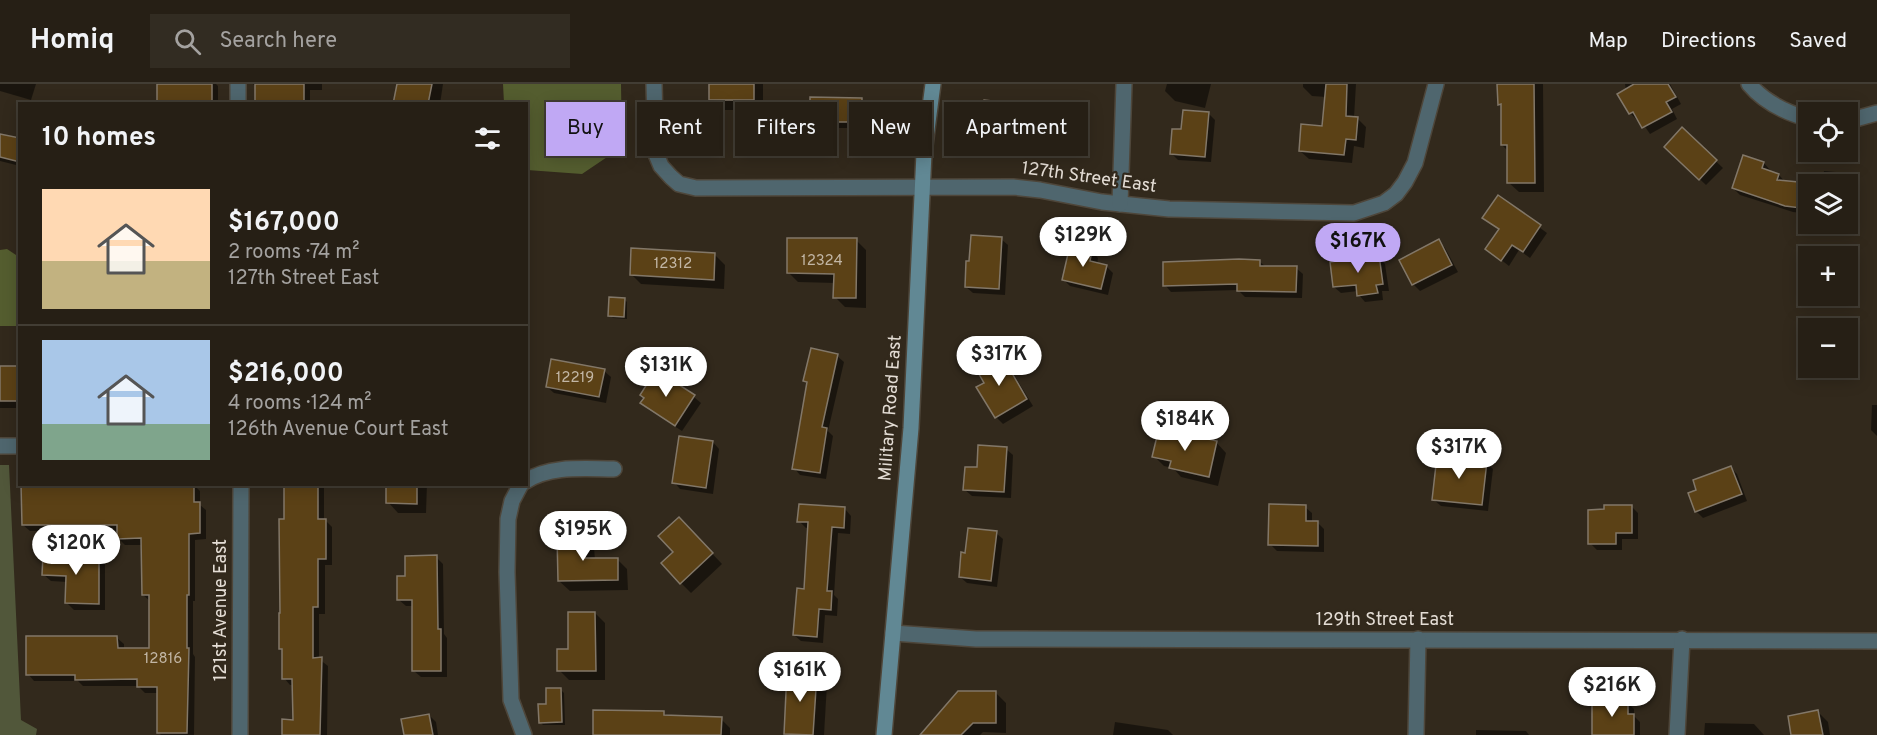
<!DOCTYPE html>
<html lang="en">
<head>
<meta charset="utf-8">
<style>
  :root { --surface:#261f15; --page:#322c22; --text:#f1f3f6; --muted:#a4a2a0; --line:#423d34; --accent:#c0a8f4 }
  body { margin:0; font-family:Overpass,sans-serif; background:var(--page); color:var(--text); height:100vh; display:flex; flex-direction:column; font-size:22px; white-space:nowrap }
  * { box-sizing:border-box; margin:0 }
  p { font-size:20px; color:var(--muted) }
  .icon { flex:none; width:33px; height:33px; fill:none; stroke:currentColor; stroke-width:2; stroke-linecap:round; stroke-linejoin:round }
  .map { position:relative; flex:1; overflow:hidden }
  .drawer { position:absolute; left:18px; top:18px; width:510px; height:384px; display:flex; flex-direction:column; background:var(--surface); border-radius:0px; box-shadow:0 3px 15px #0003,0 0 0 2px var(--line) }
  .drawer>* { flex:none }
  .top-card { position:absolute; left:546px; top:18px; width:570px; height:54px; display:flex; gap:12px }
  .fabs { position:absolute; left:1798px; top:18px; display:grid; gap:12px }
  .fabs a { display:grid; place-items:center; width:60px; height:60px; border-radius:0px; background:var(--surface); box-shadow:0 3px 15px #0003,0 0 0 2px var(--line); font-size:30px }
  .price { position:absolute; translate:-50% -51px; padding:0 14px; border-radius:21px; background:#fff; color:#222; font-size:20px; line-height:39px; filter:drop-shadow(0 2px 3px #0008) }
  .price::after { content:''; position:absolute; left:50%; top:36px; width:18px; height:14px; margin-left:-9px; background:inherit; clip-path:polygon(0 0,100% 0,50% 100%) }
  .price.current { background:var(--accent); color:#111 }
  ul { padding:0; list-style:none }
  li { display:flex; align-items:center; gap:18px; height:150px; padding:0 24px }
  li+li { border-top:2px solid var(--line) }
  li span { display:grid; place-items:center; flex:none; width:168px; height:120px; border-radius:0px; color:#555 }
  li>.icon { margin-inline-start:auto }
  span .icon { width:72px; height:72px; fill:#fffc; stroke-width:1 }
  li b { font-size:26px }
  h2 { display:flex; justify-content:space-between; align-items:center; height:72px; padding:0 24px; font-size:26px }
  .chip { padding:0 21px; border-radius:0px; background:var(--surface); box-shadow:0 3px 15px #0003,0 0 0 2px var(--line); font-size:21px; line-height:54px }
  .chip.current { background:var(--accent); color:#111 }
  header { display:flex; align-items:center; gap:36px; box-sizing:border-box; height:84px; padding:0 30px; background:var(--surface); border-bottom:2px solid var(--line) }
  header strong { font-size:28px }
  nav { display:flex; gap:33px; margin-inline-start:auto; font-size:21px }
  .search { width:420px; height:54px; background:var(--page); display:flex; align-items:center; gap:15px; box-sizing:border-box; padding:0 21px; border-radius:0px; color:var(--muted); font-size:22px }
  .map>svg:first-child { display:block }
</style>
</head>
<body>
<header>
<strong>Homiq</strong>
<div class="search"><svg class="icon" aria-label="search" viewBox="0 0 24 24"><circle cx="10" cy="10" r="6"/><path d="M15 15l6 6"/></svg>Search here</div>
<nav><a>Map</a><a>Directions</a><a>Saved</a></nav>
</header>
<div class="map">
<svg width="1877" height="651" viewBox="0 0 1877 651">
  <rect width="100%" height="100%" fill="#32291c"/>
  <!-- green -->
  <path fill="#51573a" d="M0,381H9L21,636L37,645L36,651H0Z"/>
  <!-- forest -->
  <g fill="#545d2f">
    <path d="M503,0H621L622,63L582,90L527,86L526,20L504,19Z"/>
    <path d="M7,165L19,173V242H0V166Z"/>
  </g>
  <!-- shadow -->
  <g fill="#0007">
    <path d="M0,0H36L31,16L0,7Z"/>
    <path d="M159,0H216L218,2V20H160L158,18Z"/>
    <path d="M253,0H322V6H310V20H256V3Z"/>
    <path d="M398,0H443L440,20H395Z"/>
    <path d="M711,0H763V26H721L711,16Z"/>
    <path d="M1167,0H1211L1205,24L1175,17L1165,7Z"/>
    <path d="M1303,0H1356L1354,34H1357L1366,43L1364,64L1354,62L1352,79L1309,75L1300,67L1323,44L1326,13L1312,12L1303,3Z"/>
    <path d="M1505,0H1543L1544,108H1519L1508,98V67L1502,61V23L1499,20Z"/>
    <path d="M1625,0H1670L1681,20L1672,25L1677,35L1650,50L1639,34L1637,36L1630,29Z"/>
    <path d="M862,15L868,22V44H818L811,37Z"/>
    <path d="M1041,24L1048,31L1045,58L988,50L981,44Z"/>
    <path d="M1208,29L1215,36L1211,78L1178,76L1171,69L1182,47Z"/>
    <path d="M1682,45L1723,84L1706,101L1666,63Z"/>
    <path d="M0,51L20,56V82L0,77Z"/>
    <path d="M1743,73L1764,79L1770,86V88L1779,91L1786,99L1809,101V130L1793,128L1740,111L1733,104Z"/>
    <path d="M1824,87L1847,89L1853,96L1852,114L1848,113V100H1822Z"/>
    <path d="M1498,113L1547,149L1530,174L1519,166L1509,182L1487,165L1500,147L1484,134Z"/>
    <path d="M1001,155L1008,161L1005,211L973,209L966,203Z"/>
    <path d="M856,156L866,166V224L845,223L835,213V199L798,198L788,188Z"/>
    <path d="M1438,157L1445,164L1458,188L1420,207L1413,200Z"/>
    <path d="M1092,167L1098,174L1097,180L1106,182L1113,189L1108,211L1070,202L1063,195Z"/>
    <path d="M715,171L725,181L724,205L641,200L631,190Z"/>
    <path d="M1379,173L1385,180L1389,207H1382L1383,216L1365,218L1359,211L1358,207L1341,209L1334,203Z"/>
    <path d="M1259,177L1266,183L1296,184L1303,190L1302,214L1245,213L1238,206L1171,208L1165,201Z"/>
    <path d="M624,215L627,218V235L613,234L610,231Z"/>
    <path d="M837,272L844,278L828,347L833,352L826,395L800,391L794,384L808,300L805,297Z"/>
    <path d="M1000,272L1007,279L1033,322L1003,340L996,333L986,299Z"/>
    <rect x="0" y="284" width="20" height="40"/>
    <path d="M604,287L611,293L606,319L554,309L547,303Z"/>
    <path d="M657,288L694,313L701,319L682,347L649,326L642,319Z"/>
    <path d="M1872,321H1877V352L1871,346Z"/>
    <path d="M713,358L719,365L713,410L680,405L674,398Z"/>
    <path d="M1216,358L1226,369L1218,402L1181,393L1173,384L1164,382L1154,372Z"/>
    <path d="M1006,365L1013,371L1011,414L972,412L965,406Z"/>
    <path d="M1486,379L1493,385L1488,427L1441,422L1434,416Z"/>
    <path d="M1730,383L1737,390L1747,417L1703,434L1696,427L1698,407Z"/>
    <path d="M193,400L200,407V421L206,426V455L195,456V517H193V570L195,573L194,651H161L158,648L159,609H145L138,602H83L78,597H34L28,590L117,554L124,560V565L150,566L151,518L143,511V461H125L118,454V447H30L23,441Z"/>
    <path d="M285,400H324V435L332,443V481H325V530H319V575L328,582L327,651H283L294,637V601H290L284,594L283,567L280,564L286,436Z"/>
    <path d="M388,400H427L426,429H398L388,418Z"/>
    <path d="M1631,422L1638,429V455H1622V466H1597L1590,459Z"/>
    <path d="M1305,423L1312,429V438H1317L1324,445V468L1277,467L1270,460Z"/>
    <path d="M845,425L851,432L850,450L838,449L834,511L838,515L837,532L825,531L823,559L801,557L794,551L805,506L809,444H806L799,437Z"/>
    <path d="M689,445L722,480L691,509L681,499L675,468Z"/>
    <path d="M996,449L1003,455L997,503L967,499L960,493L966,471Z"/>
    <path d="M584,453L594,463L595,476L617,475L627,485L628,506L570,507L559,497Z"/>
    <path d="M98,473L105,480V526H74L67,519V498L51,497L44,491Z"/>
    <path d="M436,473L443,480L444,550L447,554V593H421L414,587L413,522H406L399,516L407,493Z"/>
    <path d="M595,529L605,539V596H569L559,586Z"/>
    <path d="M816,590L827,600L824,651H787L785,649Z"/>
    <path d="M561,606L564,609L565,641H543L540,638L548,621Z"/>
    <path d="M996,609L1006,619V649L983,648L980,651H922Z"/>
    <path d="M1627,618L1634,625V632L1640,638V651H1593Z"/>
    <path d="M1818,628L1828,638L1830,651H1793Z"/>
    <path d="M664,629L667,632L721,635L730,644V651H594Z"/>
    <path d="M429,631L436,638L438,651H406Z"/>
    <path d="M1115,638L1168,646L1173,651H1113Z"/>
    <path d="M1705,639L1754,640L1764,651H1704Z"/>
    <path d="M1476,646L1526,647L1529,651H1476Z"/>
  </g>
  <!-- building -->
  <g fill="#5b4116" stroke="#827768" stroke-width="1.5">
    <path d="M157,0H212V20L157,18Z"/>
    <rect x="255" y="0" width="49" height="20"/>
    <path d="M397,0H432L428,20H393Z"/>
    <rect x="709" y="0" width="45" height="16"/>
    <path d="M1326,0H1347L1346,32L1358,33L1356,56L1346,55L1344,71L1299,67L1301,40L1322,42Z"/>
    <path d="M1497,0H1534L1535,99H1507V61H1501V20L1498,21Z"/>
    <path d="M1634,0H1668L1676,13L1666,18L1672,28L1642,44L1633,28L1629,30L1617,10Z"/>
    <path d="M810,13L862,14V38H810Z"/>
    <path d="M984,16L1042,23L1038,52L980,44Z"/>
    <path d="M1183,26L1209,28L1205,73L1170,70L1172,45H1181Z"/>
    <path d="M1682,43L1717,76L1699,96L1664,63Z"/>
    <path d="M0,50L20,54V78L0,73Z"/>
    <path d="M1743,71L1764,78L1762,84L1779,90L1777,96L1809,99V125L1785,122L1732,104Z"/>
    <path d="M1498,111L1541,141L1523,168L1512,161L1501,177L1485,165L1499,145L1482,134Z"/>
    <path d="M971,151L1002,153L999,205L965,203L966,177H969Z"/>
    <path d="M787,154H857L856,214H833L834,190L787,189Z"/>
    <path d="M1439,155L1452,181L1412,201L1399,176Z"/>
    <path d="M1070,161L1092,166L1090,177L1107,181L1101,205L1062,196Z"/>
    <path d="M631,164L715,169L714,196L630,191Z"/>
    <path d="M1379,171L1383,200L1376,201L1378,209L1357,212L1356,201L1333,203L1330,178Z"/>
    <path d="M1239,175L1260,176V182H1297L1296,208L1237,207V200L1163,202V178Z"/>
    <path d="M609,213L625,214L624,233L608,232Z"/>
    <path d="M811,264L838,270L822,343L827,344L820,389L792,385L807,298L803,297Z"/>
    <path d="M1001,270L1027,315L995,334L976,303L984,299L976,285Z"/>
    <path d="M551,275L605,285L599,313L546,303Z"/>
    <rect x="0" y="282" width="20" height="35"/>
    <path d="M656,286L695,311L675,342L640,319L644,314L640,311Z"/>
    <path d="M1159,344L1217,357L1209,393L1169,384L1171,377L1152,373Z"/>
    <path d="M679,352L713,357L706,404L672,399Z"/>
    <path d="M978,361L1007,363L1004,408L963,406L965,383H977Z"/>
    <path d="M1437,372L1487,377L1482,421L1432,416Z"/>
    <path d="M1731,382L1742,410L1695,428L1688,409L1696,406L1693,396Z"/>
    <path d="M21,400H194V418H200V449L189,450V511H187V564H189L187,649H157V603H137V595L75,596V591H26V552H117L118,564H149V511H142L141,454L117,455V441H22Z"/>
    <path d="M284,400H318V435H326V475H318V523H313V574L322,573L320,651H282V635L293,636L292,595H282V565H279V529H280L279,435H284Z"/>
    <path d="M386,400H417V420L386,419Z"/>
    <path d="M799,420L845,423L844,444L832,443L827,507H832L831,526L819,525L817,553L793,551L797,504L804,505L808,438H797Z"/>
    <path d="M1269,420L1306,421V437H1318V462L1268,461Z"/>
    <path d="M1604,421H1632V449H1616V460H1588V426L1604,425Z"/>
    <path d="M679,433L713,469L680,500L661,479L673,468L658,452Z"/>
    <path d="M968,444L997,447L991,497L959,493L961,468L965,469Z"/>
    <path d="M557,452H585V474H618V496L558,497Z"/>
    <path d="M43,471H99V520L65,519L66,492L42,491Z"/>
    <path d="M437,471L438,545H441V587H412V516H397V492H405V472Z"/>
    <path d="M568,528H595L596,587H557V565H568Z"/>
    <path d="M787,587L817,589L813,651L784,650Z"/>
    <path d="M546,604H561L562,638L539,639L538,620H546Z"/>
    <path d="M958,607H996V639H973L961,651H920Z"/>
    <path d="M1628,616V630H1634V651H1592V617Z"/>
    <path d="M593,626L664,627V631L722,633L721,651H593Z"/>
    <path d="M1818,626L1823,651H1791L1788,632Z"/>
    <path d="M429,630L433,651H404L401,635Z"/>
  </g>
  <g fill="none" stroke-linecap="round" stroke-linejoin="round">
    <defs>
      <g id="minor">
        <path d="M654,0L656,70L661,82L671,93L679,100L696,104L1013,103L1040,106L1102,118L1169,125L1354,129L1384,119L1396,110L1405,98L1415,79L1436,0"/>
        <path d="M1749,0C1764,18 1787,29 1809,35"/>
        <path d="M238,20V0"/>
        <path d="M1848,37L1877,29"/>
        <path d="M1120,120L1124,0"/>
        <path d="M0,362H20"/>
        <path d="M526,397C551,381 585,385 614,385"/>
        <path d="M521,400L512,417L508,435L507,488L511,616L524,651"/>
        <path d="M893,549L976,555L1877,557"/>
        <path d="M240,651L241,400"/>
        <path d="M1416,651L1418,555"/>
        <path d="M1677,651L1682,555"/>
      </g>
      <path id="secondary" d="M884,651L911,344L924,69L933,0"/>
    </defs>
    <!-- minor casing -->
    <use href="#minor" stroke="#4e463a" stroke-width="18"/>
    <!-- secondary casing -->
    <use href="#secondary" stroke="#4e463a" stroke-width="18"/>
    <!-- minor -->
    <use href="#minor" stroke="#4f666e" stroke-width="15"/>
    <!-- secondary -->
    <use href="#secondary" stroke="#618894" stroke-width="15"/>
  </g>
  <g text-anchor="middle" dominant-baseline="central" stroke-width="4.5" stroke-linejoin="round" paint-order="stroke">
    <!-- number labels -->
    <g font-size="15" fill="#c2b6a5">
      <text x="822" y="177">12324</text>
      <text x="673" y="180">12312</text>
      <text x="575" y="294">12219</text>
      <text x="163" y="575">12816</text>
    </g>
    <!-- street labels -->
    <g font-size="18" fill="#e4ddd5" stroke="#32291c">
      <text transform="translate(1089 94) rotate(8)">127th Street East</text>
      <text transform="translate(891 324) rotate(-86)">Military Road East</text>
      <text transform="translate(221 526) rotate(-90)">121st Avenue East</text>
      <text x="1385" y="536">129th Street East</text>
    </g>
  </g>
</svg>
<div class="fabs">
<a><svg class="icon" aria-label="locate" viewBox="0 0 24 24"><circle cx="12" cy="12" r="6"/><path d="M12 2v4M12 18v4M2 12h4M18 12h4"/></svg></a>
<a><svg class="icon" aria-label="layers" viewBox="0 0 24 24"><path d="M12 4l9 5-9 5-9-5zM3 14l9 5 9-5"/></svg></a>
<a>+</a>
<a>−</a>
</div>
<b class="price" style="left:1083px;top:184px">$129K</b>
<b class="price current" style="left:1358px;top:190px">$167K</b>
<b class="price" style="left:999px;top:303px">$317K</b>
<b class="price" style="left:666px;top:314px">$131K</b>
<b class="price" style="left:1185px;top:368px">$184K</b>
<b class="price" style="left:1459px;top:396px">$317K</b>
<b class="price" style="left:583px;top:478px">$195K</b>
<b class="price" style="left:76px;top:492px">$120K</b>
<b class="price" style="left:800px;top:619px">$161K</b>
<b class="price" style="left:1612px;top:634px">$216K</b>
<div class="top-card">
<a class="chip current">Buy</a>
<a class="chip">Rent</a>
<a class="chip">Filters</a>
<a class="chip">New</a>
<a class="chip">Apartment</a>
</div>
<section class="drawer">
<h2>10 homes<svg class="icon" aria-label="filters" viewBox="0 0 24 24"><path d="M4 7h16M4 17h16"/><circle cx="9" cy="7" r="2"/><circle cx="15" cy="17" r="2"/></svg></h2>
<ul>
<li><span style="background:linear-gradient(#ffd9b3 60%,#c2b280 0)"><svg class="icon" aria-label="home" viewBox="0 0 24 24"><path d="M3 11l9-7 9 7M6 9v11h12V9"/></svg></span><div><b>$167,000</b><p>2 rooms · 74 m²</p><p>127th Street East</p></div></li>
<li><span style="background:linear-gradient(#a9c7e8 70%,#7fa58c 0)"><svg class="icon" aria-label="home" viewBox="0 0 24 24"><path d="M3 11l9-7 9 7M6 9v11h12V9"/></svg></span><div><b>$216,000</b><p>4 rooms · 124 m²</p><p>126th Avenue Court East</p></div></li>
</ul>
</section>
</div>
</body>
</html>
